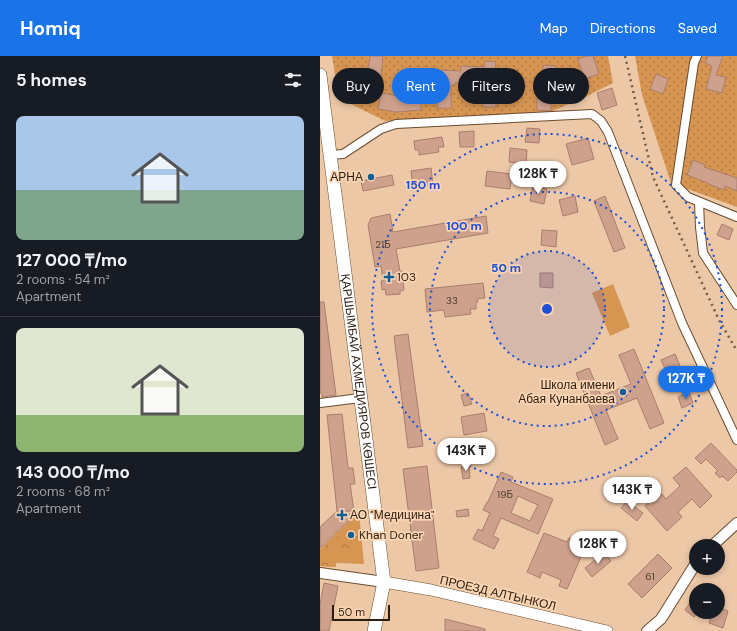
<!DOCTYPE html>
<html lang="en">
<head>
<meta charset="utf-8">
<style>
  :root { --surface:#171b24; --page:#242831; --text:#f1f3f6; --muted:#9ea1a6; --line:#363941; --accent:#1a73e8 }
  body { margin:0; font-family:"DM Sans",sans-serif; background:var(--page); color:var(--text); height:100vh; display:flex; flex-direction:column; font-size:15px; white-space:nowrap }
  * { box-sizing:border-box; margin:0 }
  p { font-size:13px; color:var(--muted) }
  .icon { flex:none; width:22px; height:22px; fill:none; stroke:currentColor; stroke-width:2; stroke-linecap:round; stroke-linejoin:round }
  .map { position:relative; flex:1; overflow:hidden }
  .panel { display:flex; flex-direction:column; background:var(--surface); width:320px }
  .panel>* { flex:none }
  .banner { position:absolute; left:12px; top:12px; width:345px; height:36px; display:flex; gap:8px }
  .controls { position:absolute; left:369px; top:483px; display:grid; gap:8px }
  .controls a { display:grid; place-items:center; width:36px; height:36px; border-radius:50%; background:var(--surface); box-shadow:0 2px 6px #0003; font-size:20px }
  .scale { position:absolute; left:12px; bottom:10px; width:58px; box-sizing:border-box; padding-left:4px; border:2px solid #2a1d10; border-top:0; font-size:11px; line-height:14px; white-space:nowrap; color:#2a1d10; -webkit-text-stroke:3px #fbd5b3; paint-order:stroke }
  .price { position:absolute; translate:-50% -34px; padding:0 9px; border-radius:14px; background:#fff; color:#222; font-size:13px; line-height:26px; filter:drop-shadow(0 1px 2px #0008) }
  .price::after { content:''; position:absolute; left:50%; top:24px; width:12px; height:9px; margin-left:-6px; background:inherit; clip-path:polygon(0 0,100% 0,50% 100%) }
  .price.active { background:var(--accent); color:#fff }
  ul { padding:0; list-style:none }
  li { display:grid; align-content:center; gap:8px; height:212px; padding:0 16px }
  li+li { border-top:1px solid var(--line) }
  li span { display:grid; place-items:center; height:124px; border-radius:8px; color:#555 }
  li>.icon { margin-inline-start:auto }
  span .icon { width:72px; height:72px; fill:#fffc; stroke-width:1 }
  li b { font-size:17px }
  h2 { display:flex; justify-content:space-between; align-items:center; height:48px; padding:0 16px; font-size:17px }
  .pill { padding:0 14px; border-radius:18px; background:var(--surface); box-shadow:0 2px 6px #0003; font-size:14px; line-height:36px }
  .pill.active { background:var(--accent); color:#fff }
  header { display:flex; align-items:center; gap:24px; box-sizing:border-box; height:56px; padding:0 20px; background:var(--accent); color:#fff }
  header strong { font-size:19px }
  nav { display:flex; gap:22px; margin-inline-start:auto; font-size:14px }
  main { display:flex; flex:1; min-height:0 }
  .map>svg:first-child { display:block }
</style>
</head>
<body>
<header>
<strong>Homiq</strong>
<nav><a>Map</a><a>Directions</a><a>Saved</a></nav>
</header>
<main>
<section class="panel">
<h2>5 homes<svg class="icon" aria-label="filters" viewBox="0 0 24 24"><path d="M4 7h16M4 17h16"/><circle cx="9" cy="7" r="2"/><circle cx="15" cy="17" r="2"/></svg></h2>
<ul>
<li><span style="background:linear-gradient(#a9c7e8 60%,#7fa58c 0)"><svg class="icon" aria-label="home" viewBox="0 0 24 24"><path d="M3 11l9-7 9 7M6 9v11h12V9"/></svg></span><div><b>127 000 ₸/mo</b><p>2 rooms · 54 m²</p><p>Apartment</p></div></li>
<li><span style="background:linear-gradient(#dfe7d0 70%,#8fb573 0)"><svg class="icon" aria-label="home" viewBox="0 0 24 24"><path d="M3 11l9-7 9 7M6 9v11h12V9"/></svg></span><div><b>143 000 ₸/mo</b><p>2 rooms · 68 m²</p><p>Apartment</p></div></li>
</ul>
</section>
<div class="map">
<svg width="417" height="575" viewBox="0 0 417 575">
  <defs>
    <pattern id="forest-crowns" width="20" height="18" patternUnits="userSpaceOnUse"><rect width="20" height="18" fill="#d79552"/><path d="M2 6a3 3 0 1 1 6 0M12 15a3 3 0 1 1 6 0" fill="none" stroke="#af7943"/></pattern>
    <pattern id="garden-dots" width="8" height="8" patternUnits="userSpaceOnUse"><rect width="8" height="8" fill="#d79552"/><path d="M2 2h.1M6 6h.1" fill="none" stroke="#af7943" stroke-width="1.8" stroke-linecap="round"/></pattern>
  </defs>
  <rect width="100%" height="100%" fill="#edc8a7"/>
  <!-- green -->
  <g fill="#d79552">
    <path d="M293,228L310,271L290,280L272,237Z"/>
    <path d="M39,456L44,508L16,507V511L0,510V493Z"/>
  </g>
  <!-- forest -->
  <g fill="url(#forest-crowns)">
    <path d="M39,466L41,485L31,484L37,479L32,470Z"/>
    <path d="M18,480L16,495L0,497V494Z"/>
    <path d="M21,483L31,487L41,488L42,495H20Z"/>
    <path d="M0,501H15L14,511L0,510Z"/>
  </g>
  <!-- garden -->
  <g fill="url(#garden-dots)">
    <path d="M12,0H288L293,27L265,41L228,57L65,65L19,42Z"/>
    <path d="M315,0H417V151L351,127L322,39Z"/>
  </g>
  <!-- building -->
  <g fill="#cea18d" stroke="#aa7e6b" fill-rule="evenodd">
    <path d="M50,0H63L60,28L46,26Z"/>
    <path d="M267,0H273L279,18L264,23L258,3Z"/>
    <path d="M388,0H403L396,19L406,21L402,37L386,33L392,10L385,7Z"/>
    <path d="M165,5L176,6L174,23L155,21L154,28L135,27V29H131V52H117L118,38H121V14L141,15V10L164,11Z"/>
    <path d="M223,9L236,10V24H232L231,55L217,54V34H222Z"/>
    <path d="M336,18L348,23L343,38L330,33Z"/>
    <path d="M189,26H203L202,40H189Z"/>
    <path d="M100,31L101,54L76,56L58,53L61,37L80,40V32Z"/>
    <rect x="246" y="31" width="14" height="14"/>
    <path d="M292,32L297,49L282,54L277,37Z"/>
    <path d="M163,37H177L176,51H163Z"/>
    <path d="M207,72L220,73L219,87L205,86Z"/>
    <path d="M154,75V91H140L139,76Z"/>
    <path d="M122,81L124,91H118L119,96L99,99V94H95L94,85Z"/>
    <path d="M268,82L274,103L252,109L246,88Z"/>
    <path d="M190,92L207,94L206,108L189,106Z"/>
    <path d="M373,104L385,109L384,111L417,122V135L405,130L404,134L388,128V127L367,119Z"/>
    <path d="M111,112L113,129L93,132L91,115Z"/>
    <path d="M167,115L192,118L190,133L165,130Z"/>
    <path d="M72,119L74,129L43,135L41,125Z"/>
    <path d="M213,130L227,133L224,148L210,145Z"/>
    <path d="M255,140L258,156L243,160L239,144Z"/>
    <path d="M285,140L305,192L294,196L274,145Z"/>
    <path d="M70,158L73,176L166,160L168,177L76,193L80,215H82L84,234L80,235V238L66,239L65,233L62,234L61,225H63L61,210L55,211L48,169L51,162Z"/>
    <path d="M402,168L413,173L409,184L397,179Z"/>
    <path d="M222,174L237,175L236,191L221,189Z"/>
    <path d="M220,217H233V232L220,231Z"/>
    <path d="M163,227L165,242L157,243L158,246H156V253H150L151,258L125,261L124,254L107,256L105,233Z"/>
    <path d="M0,246H4L16,339L2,341V337H0Z"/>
    <path d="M88,278L103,390L88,392L74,280Z"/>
    <path d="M314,293L344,367L330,373L317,342L286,354L298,383L285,389L256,317L269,312L281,340L311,328L299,299Z"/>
    <path d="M355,298L361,312L347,317L341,304Z"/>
    <path d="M369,336L373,347L362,352L358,341Z"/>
    <path d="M148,337L152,348L144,350L141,339Z"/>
    <path d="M164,357L167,375L144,379L141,361Z"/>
    <path d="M22,358L28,412H33L35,428H30L34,455H27L33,461L0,492V471L17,455L7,359Z"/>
    <path d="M391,387L417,414V416L408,425L402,420L400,422L395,417L398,415L386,403L381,408L375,402Z"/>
    <path d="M107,410L119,512L96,515L83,413Z"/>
    <path d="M149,410L150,422L143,423L141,411Z"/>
    <path d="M366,411L392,440L380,452L372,443L358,456L362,461L347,475L325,450L340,436L346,443L360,430L353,422Z"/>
    <path d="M181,416L193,421L191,426L233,443L218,478L181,462L173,480L179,483L174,493L153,483L158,473L162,475L170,457L163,454L167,446H168ZM198,440L218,449L210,465L191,457Z"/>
    <path d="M307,445L323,457L317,465L301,452Z"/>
    <path d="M148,453L149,460L137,461L136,455Z"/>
    <path d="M224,477L247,486L249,482L257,485L255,490L264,494L247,533L239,530L241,524L222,516L220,522L207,516Z"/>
    <path d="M284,497L291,505L272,521L265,512Z"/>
    <path d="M338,498L352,512L322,542L308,528Z"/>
    <path d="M4,527L18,530L9,575H0V548Z"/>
    <path d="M376,539V558L374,561L365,554Z"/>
    <path d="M398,551L408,555L403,572L389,567L392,556H398Z"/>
    <path d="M125,563L165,573V575H125Z"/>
  </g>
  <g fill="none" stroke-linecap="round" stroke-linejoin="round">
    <defs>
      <g id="minor">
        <path d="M377,0L374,7L356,129L368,141L417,161"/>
        <path d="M10,99L23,98L61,73L76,68L272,58L281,65L288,76L362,267L417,384"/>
        <path d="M379,146L380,171L383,197L417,249"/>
        <path d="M0,347L40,342"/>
      </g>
      <g id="tertiary">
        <path d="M392,490L417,467"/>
        <path d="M0,517L64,526"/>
        <path d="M327,575L341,563L376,507"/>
      </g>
      <path id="secondary" d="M64,526L111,534L287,575"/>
      <g id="primary">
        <path id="s1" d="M0,19L64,526L54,575"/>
      </g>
    </defs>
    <!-- minor casing -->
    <use href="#minor" stroke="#6b4c2e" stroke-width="10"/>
    <!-- tertiary casing -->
    <use href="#tertiary" stroke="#6b4c2e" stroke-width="12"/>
    <!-- secondary casing -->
    <use href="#secondary" stroke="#6b4c2e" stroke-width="12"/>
    <!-- primary casing -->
    <use href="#primary" stroke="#6b4c2e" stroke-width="14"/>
    <!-- minor -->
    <use href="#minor" stroke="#fff" stroke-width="8"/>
    <!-- tertiary -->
    <use href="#tertiary" stroke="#fff" stroke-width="10"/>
    <!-- secondary -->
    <use href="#secondary" stroke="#fff" stroke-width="11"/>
    <!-- primary -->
    <use href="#primary" stroke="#fff" stroke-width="13"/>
    <!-- rail -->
    <path stroke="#705b46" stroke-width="2.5" stroke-dasharray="2 4" stroke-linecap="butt" d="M305,0L333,121L399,264L417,295"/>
  </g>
  <!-- distance rings -->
  <circle cx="227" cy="253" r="58" fill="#1d4ed8" fill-opacity=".12"/>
  <g fill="none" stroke="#1d4ed8" stroke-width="2" stroke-dasharray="2 4">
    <circle cx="227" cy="253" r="58"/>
    <circle cx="227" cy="253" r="117"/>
    <circle cx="227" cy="253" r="175"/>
  </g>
  <!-- markers -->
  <g fill="#135f92" stroke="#fbd5b3" stroke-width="1.5">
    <circle cx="51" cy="121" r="4"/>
    <path d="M67 215h4v4h4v4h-4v4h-4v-4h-4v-4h4z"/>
    <circle cx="303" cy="336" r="4"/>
    <path d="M20 453h4v4h4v4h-4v4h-4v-4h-4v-4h4z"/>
    <circle cx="31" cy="479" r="4"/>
  </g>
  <g text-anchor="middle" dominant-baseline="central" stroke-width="3.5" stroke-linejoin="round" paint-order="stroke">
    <!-- number labels -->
    <g font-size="10" fill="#533e2f">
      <text x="63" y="188">21Б</text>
      <text x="132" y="244">33</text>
      <text x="185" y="438">19Б</text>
      <text x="330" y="520">61</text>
    </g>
    <!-- poi labels -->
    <g font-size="12" fill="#2a1d10" stroke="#fbd5b3" text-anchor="start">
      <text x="43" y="121" text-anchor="end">АРНА</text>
      <text x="77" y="221">103</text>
      <text x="295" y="329" text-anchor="end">Школа имени<tspan x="295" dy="14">Абая Кунанбаева</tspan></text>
      <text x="30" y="459">АО "Медицина"</text>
      <text x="39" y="479">Khan Doner</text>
    </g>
    <!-- street labels -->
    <g font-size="12" fill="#2a1d10" stroke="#fbd5b3">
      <text stroke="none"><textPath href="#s1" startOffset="309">ҚАРШЫМБАЙ АХМЕДИЯРОВ КӨШЕСІ</textPath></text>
      <text transform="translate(178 537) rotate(13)">ПРОЕЗД АЛТЫНКОЛ</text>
    </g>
  </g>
  <circle cx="227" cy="253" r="6" fill="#1d4ed8" stroke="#fbd5b3" stroke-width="2"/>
  <g font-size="12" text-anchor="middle" font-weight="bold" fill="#1d4ed8" stroke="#fbd5b3" stroke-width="3.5" stroke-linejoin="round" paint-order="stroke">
    <text x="103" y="133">150 m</text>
    <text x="144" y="174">100 m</text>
    <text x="186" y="216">50 m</text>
  </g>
</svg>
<div class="controls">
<a>+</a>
<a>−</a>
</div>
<div class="scale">50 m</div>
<b class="price" style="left:218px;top:139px">128K ₸</b>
<b class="price active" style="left:366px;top:344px">127K ₸</b>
<b class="price" style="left:146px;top:416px">143K ₸</b>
<b class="price" style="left:312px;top:455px">143K ₸</b>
<b class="price" style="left:278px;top:509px">128K ₸</b>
<div class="banner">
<a class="pill">Buy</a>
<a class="pill active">Rent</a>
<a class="pill">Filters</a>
<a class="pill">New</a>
</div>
</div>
</main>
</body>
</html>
